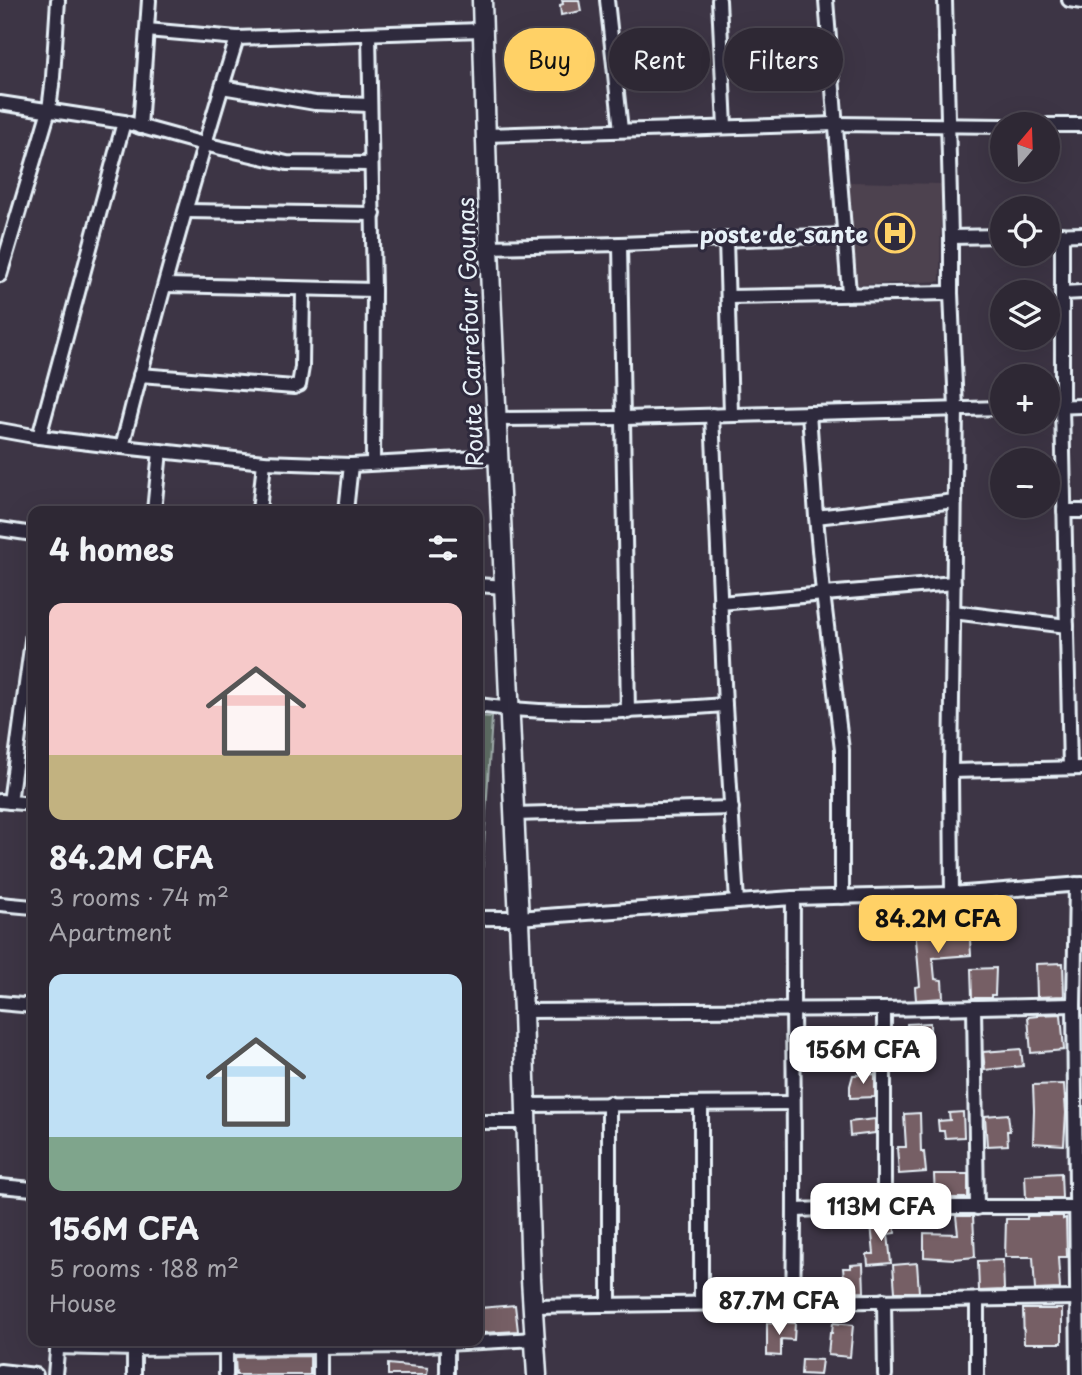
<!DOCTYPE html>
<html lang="en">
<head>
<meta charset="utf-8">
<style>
  :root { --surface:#2e2834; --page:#36303c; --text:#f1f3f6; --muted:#a7a6ac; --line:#49444f; --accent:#ffd166 }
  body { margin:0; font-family:"Playpen Sans",sans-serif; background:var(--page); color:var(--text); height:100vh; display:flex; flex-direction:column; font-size:26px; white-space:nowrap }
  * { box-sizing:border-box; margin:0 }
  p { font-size:23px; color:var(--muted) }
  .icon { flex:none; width:38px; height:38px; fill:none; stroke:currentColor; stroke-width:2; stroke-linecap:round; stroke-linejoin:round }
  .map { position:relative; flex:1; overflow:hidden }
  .sheet { position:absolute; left:28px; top:506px; width:455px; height:840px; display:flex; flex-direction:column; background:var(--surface); border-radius:14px; box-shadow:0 7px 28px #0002,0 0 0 2px var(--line) }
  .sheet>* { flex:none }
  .hud { position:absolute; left:504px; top:28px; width:472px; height:63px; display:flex; gap:14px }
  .needle { width:46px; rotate:19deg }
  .tools { position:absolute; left:990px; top:112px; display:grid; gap:14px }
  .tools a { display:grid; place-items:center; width:70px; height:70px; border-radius:50%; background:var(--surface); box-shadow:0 7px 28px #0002,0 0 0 2px var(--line); font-size:35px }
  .price { position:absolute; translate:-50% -60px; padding:0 16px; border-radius:14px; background:#fff; color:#222; font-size:23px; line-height:46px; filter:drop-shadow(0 2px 4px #0008) }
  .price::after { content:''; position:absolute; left:50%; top:42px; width:21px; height:16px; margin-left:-10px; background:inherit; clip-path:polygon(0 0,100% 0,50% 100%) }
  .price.active { background:var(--accent); color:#111 }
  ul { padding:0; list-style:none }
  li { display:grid; align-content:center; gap:14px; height:371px; padding:0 21px }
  li span { display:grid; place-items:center; height:217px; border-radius:14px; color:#555 }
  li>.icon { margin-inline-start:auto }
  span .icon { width:126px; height:126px; fill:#fffc; stroke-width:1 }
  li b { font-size:30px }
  h2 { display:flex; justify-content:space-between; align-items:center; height:84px; padding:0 21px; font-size:30px }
  .pill { padding:0 24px; border-radius:32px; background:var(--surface); box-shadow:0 7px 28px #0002,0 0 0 2px var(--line); font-size:24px; line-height:63px }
  .pill.active { background:var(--accent); color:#111 }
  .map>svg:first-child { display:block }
</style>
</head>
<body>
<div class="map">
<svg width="1082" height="1375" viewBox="0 0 1082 1375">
  <rect width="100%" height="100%" fill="#3d3545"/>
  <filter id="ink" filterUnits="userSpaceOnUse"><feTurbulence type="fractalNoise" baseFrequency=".0143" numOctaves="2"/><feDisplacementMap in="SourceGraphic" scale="14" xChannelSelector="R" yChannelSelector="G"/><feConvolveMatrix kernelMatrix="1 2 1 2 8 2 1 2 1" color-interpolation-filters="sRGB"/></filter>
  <g filter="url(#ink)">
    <!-- built -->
    <path fill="#4e424f" d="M847,182L941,184L940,281L854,285Z"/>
    <!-- green -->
    <path fill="#5e6e65" stroke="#a3b0ae" stroke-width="2" d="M478,716L492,717L480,907H478Z"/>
    <!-- building -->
    <g fill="#765f65" stroke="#e8f1f8" stroke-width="2">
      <path d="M562,0H579L581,11L561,15L560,5L563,4Z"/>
      <path d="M969,925L971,955L933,958L935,979L942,980L943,998L916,1000L915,987L920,986L915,928Z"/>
      <path d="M1063,963L1064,996L1037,997L1036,964Z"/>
      <path d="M996,968L995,995H991V998H972L971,969Z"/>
      <path d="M1061,1014L1064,1050L1031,1053L1028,1017L1037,1016V1015Z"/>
      <path d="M930,1023V1047L912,1048V1039H907V1024Z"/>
      <path d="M1021,1049L1023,1066L985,1070L983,1052Z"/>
      <path d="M875,1074V1097L850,1098V1086L853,1075Z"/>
      <path d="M1064,1084L1066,1113L1064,1145L1033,1143L1034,1110L1033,1085Z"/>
      <path d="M963,1112L964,1137L945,1138L944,1131H939L938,1121L950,1120L949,1113Z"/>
      <path d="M920,1113L921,1152H924L926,1172L899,1174L897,1147H906L904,1114Z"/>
      <path d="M1008,1114L1010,1131H1007L1008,1145L987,1146L985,1116Z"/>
      <path d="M875,1119V1133L850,1136L849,1122Z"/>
      <path d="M1061,1173L1062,1198H1026L1025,1175Z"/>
      <path d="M934,1174H968V1198H935Z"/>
      <path d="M956,1216H973L975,1257L954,1259L924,1257V1233L958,1234Z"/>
      <path d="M1027,1216H1063V1219L1066,1218L1067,1257H1058L1060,1289L1035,1290L1033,1257H1005L1006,1219H1027Z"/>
      <path d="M894,1222L895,1233L888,1234L891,1263L868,1265L867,1254H874L871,1224Z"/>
      <path d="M1003,1260L1004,1290L979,1291L978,1261Z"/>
      <path d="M917,1263L919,1292H895L893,1265Z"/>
      <path d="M863,1264L864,1292L810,1293V1278H844L843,1268H851V1265Z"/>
      <path d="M515,1305L518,1331L482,1333L480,1308Z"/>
      <path d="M1023,1309H1062V1343H1024Z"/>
      <path d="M782,1322L795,1323L794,1340L781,1339V1356L767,1355V1323L782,1324Z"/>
      <path d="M833,1323L853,1325L850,1357L828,1355L830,1333H832Z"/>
      <path d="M310,1356V1375H236L235,1357Z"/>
      <path d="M802,1359L822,1360L820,1375L801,1374Z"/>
      <path d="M388,1364L428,1368L427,1375H388Z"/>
    </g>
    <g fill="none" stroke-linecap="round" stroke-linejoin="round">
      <defs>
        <g id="street">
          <path d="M607,0L621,130"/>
          <path d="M719,0L725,127"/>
          <path d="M826,0L849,293"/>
          <path d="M945,0L951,237V293L956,409L951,771L952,894"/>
          <path d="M1069,0L1082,2"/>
          <path d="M147,30L237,38L482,30"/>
          <path d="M369,34L374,290L373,463"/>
          <path d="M222,87L315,103L370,105"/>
          <path d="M0,103L124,122L204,144L287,163L370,164"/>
          <path d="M1048,125H1082"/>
          <path d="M140,127L149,0"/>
          <path d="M486,135L836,124L1003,126"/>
          <path d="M186,211L374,214"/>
          <path d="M1062,234V407L1070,768"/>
          <path d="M1048,235L1082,234"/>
          <path d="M951,237L1003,236"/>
          <path d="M726,239L731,414"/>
          <path d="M620,244L628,712"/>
          <path d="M489,247L620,244L844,235"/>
          <path d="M0,275L49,110L53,77L58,0"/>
          <path d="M165,285L374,290"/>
          <path d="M1063,293L1082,292"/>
          <path d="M728,297L951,293"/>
          <path d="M140,375L294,387L299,385L302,367L303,289"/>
          <path d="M1048,407L1082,406"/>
          <path d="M809,413L816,517L823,593L842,750V897"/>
          <path d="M712,415L725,705L737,902"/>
          <path d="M497,419L624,418L1003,408"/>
          <path d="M0,430L39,437L122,447L264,462L351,465L498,457"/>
          <path d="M39,437L124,122"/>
          <path d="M122,447C156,310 195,173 237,38"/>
          <path d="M154,511L160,451"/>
          <path d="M259,511L264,462"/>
          <path d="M346,511L351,465"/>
          <path d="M1064,511H1082"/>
          <path d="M816,517L955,501"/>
          <path d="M0,529L33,534"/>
          <path d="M478,585L504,587"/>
          <path d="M720,603L954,583"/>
          <path d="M953,612L1067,626"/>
          <path d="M478,705C560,717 642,711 725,705"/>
          <path d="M951,771L1082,768"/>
          <path d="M0,801L33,804"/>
          <path d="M10,802L33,633"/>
          <path d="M513,814L732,808"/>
          <path d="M1076,884L1074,1005L1078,1375"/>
          <path d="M793,898C792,1033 796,1167 793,1302"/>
          <path d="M0,904L33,907"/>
          <path d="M478,918H518L793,898L952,894L1082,884"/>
          <path d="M0,1003L33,1006"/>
          <path d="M974,1007L977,1208"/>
          <path d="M523,1011L884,1009L1074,1005"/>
          <path d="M701,1104V1303"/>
          <path d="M525,1105L793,1103"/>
          <path d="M478,1122H525"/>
          <path d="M0,1186L33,1189"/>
          <path d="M884,1207V1009"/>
          <path d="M795,1210L884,1207H1076"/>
          <path d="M884,1300L885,1375"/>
          <path d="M609,1304V1103"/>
          <path d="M532,1306L1077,1298"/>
          <path d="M320,1340V1375"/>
          <path d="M447,1345V1375"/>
          <path d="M57,1347L134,1349L408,1346L535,1339"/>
          <path d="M0,1371L36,1375"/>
          <path d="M55,1375L58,1340"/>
          <path d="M134,1375V1349"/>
          <path d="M226,1375V1341"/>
          <path d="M977,1375V1299"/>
        </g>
        <path id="secondary" d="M482,0L489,247L523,1011L531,1279L537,1375"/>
      </defs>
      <!-- street casing -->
      <use href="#street" stroke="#e8f1f8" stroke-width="18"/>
      <!-- secondary casing -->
      <use href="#secondary" stroke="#e8f1f8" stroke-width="23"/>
      <!-- street -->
      <use href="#street" stroke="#2f2a3d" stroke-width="12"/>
      <!-- secondary -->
      <use href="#secondary" stroke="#2f2a3d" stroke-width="18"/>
    </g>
  </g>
  <!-- icons -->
  <defs>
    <symbol id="hospital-ring" viewBox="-11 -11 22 22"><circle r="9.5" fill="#2f2a3d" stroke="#ffd166" stroke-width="1.5"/><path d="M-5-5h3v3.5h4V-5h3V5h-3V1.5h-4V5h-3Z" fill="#ffd166"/></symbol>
  </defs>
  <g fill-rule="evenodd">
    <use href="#hospital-ring" x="873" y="211" width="44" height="44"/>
  </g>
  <g text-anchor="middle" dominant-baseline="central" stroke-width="6" stroke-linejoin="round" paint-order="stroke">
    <!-- poi labels -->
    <g font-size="23" font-weight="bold" fill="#e8f1f8" stroke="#2f2a3d" text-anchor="end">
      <text x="868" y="233">poste de sante</text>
    </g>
    <!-- street labels -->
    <g font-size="23" fill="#e8f1f8" stroke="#2f2a3d">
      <text transform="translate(469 332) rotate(-92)">Route Carrefour Gounas</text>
    </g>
  </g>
</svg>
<div class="tools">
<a><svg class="needle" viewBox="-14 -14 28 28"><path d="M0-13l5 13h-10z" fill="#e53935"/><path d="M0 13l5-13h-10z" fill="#a7a6ac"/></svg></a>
<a><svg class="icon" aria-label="locate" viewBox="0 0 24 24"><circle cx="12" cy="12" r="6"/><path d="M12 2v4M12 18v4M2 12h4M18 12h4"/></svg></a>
<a><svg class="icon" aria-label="layers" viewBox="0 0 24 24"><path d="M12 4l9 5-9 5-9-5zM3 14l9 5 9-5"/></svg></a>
<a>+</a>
<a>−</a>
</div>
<b class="price active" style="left:938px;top:955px">84.2M CFA</b>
<b class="price" style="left:863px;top:1086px">156M CFA</b>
<b class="price" style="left:881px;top:1243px">113M CFA</b>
<b class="price" style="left:779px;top:1337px">87.7M CFA</b>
<div class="hud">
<a class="pill active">Buy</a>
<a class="pill">Rent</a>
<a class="pill">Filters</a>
</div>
<section class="sheet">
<h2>4 homes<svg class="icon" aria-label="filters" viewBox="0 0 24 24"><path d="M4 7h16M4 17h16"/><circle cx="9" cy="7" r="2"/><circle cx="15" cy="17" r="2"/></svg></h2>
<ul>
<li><span style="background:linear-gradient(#f6c9c9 70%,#c2b280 0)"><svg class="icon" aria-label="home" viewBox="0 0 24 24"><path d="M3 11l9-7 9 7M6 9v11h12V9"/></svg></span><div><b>84.2M CFA</b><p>3 rooms · 74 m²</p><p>Apartment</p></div></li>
<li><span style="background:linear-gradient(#bfe0f5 75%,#7fa58c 0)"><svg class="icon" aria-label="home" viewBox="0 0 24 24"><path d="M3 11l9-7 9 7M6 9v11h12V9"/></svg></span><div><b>156M CFA</b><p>5 rooms · 188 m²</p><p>House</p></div></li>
</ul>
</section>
</div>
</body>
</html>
